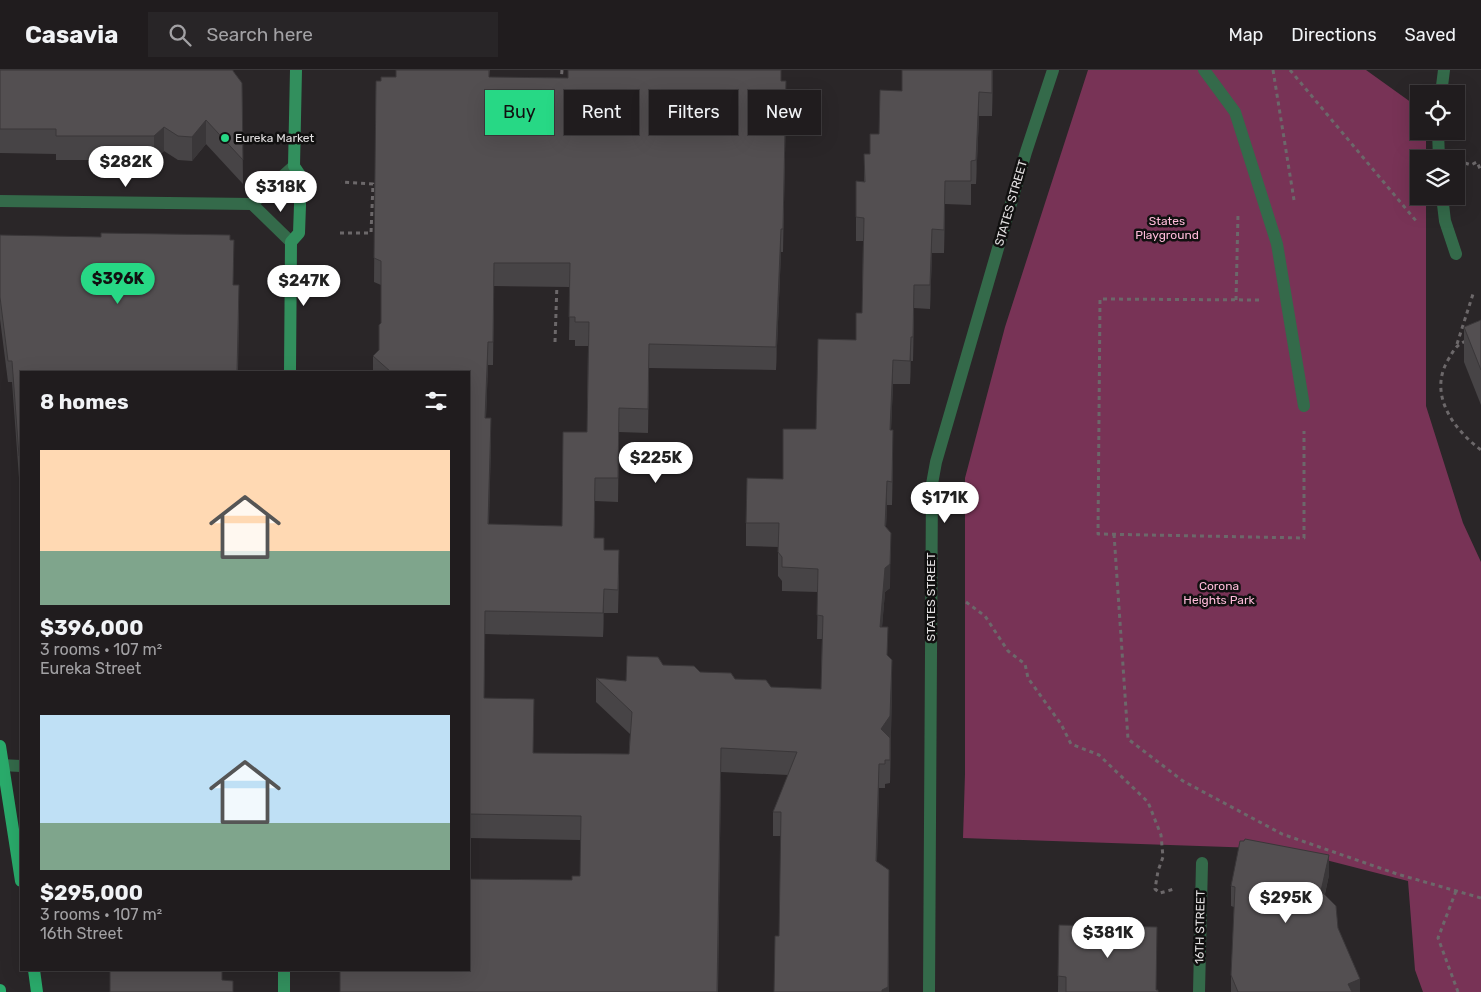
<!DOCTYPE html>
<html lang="en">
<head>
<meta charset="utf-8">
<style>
  :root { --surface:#201c1e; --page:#282527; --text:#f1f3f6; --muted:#a2a1a4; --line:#3d3a3c; --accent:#27d885 }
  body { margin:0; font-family:Rubik,sans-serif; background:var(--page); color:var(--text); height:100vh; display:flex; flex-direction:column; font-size:19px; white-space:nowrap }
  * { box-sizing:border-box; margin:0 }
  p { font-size:16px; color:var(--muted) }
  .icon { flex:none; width:28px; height:28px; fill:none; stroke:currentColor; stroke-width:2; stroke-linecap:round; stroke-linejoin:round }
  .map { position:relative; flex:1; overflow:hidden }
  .details { position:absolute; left:20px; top:301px; width:450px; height:600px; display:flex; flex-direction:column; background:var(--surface); border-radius:0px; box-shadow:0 5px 20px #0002,0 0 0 1px var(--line) }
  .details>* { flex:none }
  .hud { position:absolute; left:485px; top:20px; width:475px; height:45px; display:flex; gap:10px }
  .fabs { position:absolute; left:1410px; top:15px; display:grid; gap:10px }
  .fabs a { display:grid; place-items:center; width:55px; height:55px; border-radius:0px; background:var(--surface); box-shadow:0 5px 20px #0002,0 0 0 1px var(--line); font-size:25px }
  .price { position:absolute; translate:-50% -42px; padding:0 11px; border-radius:18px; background:#fff; color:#222; font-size:16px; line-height:32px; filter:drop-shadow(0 1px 2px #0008) }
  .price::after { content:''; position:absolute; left:50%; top:30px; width:15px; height:11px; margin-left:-8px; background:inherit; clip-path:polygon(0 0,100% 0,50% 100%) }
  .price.on { background:var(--accent); color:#111 }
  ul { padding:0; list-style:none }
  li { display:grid; align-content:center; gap:10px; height:265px; padding:0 20px }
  li span { display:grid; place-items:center; height:155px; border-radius:0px; color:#555 }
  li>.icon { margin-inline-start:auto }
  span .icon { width:90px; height:90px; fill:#fffc; stroke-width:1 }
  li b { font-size:21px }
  h2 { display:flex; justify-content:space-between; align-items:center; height:60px; padding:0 20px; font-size:21px }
  .tag { padding:0 18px; border-radius:0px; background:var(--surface); box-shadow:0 5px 20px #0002,0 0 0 1px var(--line); font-size:18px; line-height:45px }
  .tag.on { background:var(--accent); color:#111 }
  header { display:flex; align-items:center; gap:30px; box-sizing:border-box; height:70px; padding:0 25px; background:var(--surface); border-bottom:1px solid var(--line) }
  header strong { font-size:24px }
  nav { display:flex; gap:28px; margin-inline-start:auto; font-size:18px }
  .search { width:350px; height:45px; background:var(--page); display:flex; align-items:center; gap:12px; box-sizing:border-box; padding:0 18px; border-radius:0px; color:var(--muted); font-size:19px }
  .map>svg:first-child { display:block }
</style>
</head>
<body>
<header>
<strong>Casavia</strong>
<div class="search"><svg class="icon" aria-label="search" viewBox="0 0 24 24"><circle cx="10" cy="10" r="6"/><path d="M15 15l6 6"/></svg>Search here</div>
<nav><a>Map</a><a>Directions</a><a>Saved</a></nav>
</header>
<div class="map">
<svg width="1481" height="922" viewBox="0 0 1481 922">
  <rect width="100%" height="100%" fill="#2a2628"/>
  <!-- green -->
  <path fill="#783356" d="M1088,0H1366L1419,38V61H1426V89H1419V126H1426V336L1463,453L1481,492V922H1423L1415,900L1408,811L1283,779L963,768L965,704V408L1005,257Z"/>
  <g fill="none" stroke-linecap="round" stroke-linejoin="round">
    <!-- path -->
    <g stroke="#6c686a" stroke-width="3" stroke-dasharray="4 4" stroke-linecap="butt">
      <path d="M1273,0L1294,130"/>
      <path d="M1290,0L1417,152"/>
      <path d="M561,12L562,0"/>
      <path d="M1465,93L1471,95L1477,92L1481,101"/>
      <path d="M340,163H371L373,114L341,112"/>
      <path d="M1236,230L1238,144"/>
      <path d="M1259,230L1100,229L1098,464L1304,468V361"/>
      <path d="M1466,271C1456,275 1454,280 1448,290C1428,324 1453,359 1481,380"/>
      <path d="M555,272L557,213"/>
      <path d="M1457,274L1473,224"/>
      <path d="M1114,464L1128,669L1183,711L1282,764L1397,804L1481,828"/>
      <path d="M966,532L985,546L1008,581L1025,594L1028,608L1061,654L1071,674L1099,685L1148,732L1161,765L1163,787L1158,801L1155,819L1160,823L1174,819"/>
      <path d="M1456,821L1438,868L1458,922"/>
    </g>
    <!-- service -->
    <g stroke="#346a4a" stroke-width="12">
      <path d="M1204,0L1235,42L1277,174L1304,336"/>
      <path d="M1441,24L1444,0"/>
      <path d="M1438,61L1439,89"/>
      <path d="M1442,126L1445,151L1456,184"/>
    </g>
    <!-- minor -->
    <g stroke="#346a4a" stroke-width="12">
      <path d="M0,695L21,696"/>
      <path d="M929,922L932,414L936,392L1026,82L1053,0"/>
      <path d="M1199,922L1202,793"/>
    </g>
    <!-- tertiary -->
    <g stroke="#346a4a" stroke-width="12">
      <path d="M0,131L252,134L294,96"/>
      <path d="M252,134L291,172"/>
    </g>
    <!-- secondary -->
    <g stroke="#328f5d" stroke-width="12">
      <path d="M290,302L291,172L299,163L300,135V105L294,96L296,0"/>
      <path d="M284,922V900"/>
    </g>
    <!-- primary -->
    <g stroke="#2aab6b" stroke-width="12">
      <path d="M0,676L21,811"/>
      <path d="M34,900L37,922"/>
      <path d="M0,920V922"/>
    </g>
  </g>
  <!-- wall -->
  <g fill="#474446" fill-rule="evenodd">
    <path d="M0,0L233,1L242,13L243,114L206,74L192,91L178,90L164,81L154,90H56V84L0,83Z"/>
    <path d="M490,0L489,7L781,11L786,35L783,182H781L776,300L649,298L648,363L619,362L618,432L595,431L594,468L604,480L619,504L618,543H604L603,567L485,564L484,628L534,683L629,684L630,664L596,632V608L626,611L663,595L700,602L771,617L821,619L822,569H817L818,522L782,521V511L778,506V477L746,476V453L783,409L816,359L856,270L862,243L863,171H856V111L864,112V84H870L879,64L902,21V0H993L992,46H979L976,114H971V135L945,134L944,183H932L930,239L914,238L913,291H911L910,314H893L891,360L893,384L892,435H887L886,457L890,518L885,522L882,557L892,614L890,713L885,714V718H879L877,791L779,866L781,766H773V742L788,705L721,702L718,922L572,810L580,806V770L469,768V302H373V286L379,280V255L381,253V215L374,212L376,11H381L396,7ZM494,216L570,217L569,270H575V276H588L587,362L562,456L489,454L491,371L486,348L488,295H493Z"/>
    <path d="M0,165L233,215L239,237L238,302H21V408H19L12,312H8L0,249Z"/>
    <path d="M1481,250V335L1464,292V257Z"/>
    <path d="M1329,805L1325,824L1338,858L1360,922H1231V905L1234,837L1231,836V816Z"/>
    <path d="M1059,855L1156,920L1158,922H1058Z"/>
  </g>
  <!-- shaded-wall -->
  <g fill="#3a3739">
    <path d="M992,0H993L992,46Z"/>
    <path d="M979,22V46L976,114V90Z"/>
    <path d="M206,50V74L192,91V67Z"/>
    <path d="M164,57V81L154,90V66Z"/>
    <path d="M945,111V134L944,183V160Z"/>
    <path d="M781,159V182L776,300V277Z"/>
    <path d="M932,159V183L930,239V215Z"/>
    <path d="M914,215V238L913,291V267Z"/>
    <path d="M911,267V291L910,314V291Z"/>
    <path d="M488,272V295L485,371V348Z"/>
    <path d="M893,290V314L890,384V360Z"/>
    <path d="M491,348V371L488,478V454Z"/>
    <path d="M893,360V384L892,435V412Z"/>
    <path d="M595,408V431L594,491V468Z"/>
    <path d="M887,411V435L885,480V456Z"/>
    <path d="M891,463L890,518L885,522L880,580V557L885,498Z"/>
    <path d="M604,519V543L603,567V543Z"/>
    <path d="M892,590V614L890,713V690L881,659Z"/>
    <path d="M879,694V718L876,814V791Z"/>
    <path d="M1329,785V805L1321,841V821Z"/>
    <path d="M889,800V922H882Z"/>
    <path d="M1360,909V922H1348V914Z"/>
  </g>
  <!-- building -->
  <g fill="#534f51" stroke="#3a3739" fill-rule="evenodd">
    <path d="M0,0H233V1L242,13L243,90L206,50L192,67L178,66L164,57L154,66H56V59H0Z"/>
    <path d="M396,0H489V7L568,8V0H781V11H786L783,159H781L776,277L649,274L648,339L619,338L618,408H595L594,468H604V480H619L618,520L604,519L603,543L485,541L484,628L534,629L533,683L629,684L632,642L596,608L626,611L627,586L658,587L663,595L694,596L700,602L731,603L735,609L766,610L771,617L821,619L823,546L817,545L818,499L782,497V487L778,482L779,453H746L747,408L783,409V359H816L818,269L856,270V243H862L864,148L856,147V111L865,112L864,84H870V64H879L880,20L902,21V0H992V23L979,22L976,90L971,91V111H945L944,160L932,159L930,215H914L913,267H911L910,291L893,290L890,360H893L892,412L887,411L885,456L891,463L890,494L885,498L880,557H888L887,585L892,590L890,646L881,659L890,668V690H885V694H879L876,791L889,800L888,917L882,920V922H774L775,866H779L781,742H773L797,682L721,678L717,922H340V900H469V809L572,810V806H580L581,746L469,744V302H391L373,286L379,280V255L381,253V191L374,188L376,11H381V7H396ZM494,193H570L569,247H575V252H589L587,362H563L562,456L488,454L491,348H485L488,272H493Z"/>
    <path d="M101,163L230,165V170H234L233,215H239L237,302H21V386H19L12,291H8L0,227V165L101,167Z"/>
    <path d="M1481,250V300L1464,257Z"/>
    <path d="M1245,769L1329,785L1321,821L1336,836L1338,858L1360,909L1348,914L1352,922H1238L1231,905L1235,817L1231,816L1240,771H1244Z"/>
    <path d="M1059,855L1157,857L1156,920H1158V922H1066V907L1058,906Z"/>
    <path d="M110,900H222V910L233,911V922H110Z"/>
  </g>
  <!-- markers -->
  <circle fill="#27d885" stroke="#111010" stroke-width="2" cx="225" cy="68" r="5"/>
  <g text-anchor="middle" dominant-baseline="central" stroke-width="5" stroke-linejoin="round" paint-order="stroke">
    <!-- poi labels -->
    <g font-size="12" fill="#e2dfe0" stroke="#111010" text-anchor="start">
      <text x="235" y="68">Eureka Market</text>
    </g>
    <!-- street labels -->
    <g font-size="12" fill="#e2dfe0" stroke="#111010">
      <text transform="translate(1011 133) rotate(-74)">STATES STREET</text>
      <text transform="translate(931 527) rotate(-90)">STATES STREET</text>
      <text transform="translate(1200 857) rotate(-89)">16TH STREET</text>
    </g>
    <!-- park labels -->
    <g font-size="12" fill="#febbd9" stroke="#111010">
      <text x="1167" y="151">States<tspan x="1167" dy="14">Playground</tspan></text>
      <text x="1219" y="516">Corona<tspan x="1219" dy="14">Heights Park</tspan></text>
    </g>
  </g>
</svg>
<div class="fabs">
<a><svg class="icon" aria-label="locate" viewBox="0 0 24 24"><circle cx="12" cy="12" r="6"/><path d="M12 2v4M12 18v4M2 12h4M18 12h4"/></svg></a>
<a><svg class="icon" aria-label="layers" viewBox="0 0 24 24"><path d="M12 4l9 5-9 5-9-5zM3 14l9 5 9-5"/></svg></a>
</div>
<b class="price" style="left:126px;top:118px">$282K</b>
<b class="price" style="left:281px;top:143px">$318K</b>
<b class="price on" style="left:118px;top:235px">$396K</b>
<b class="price" style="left:304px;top:237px">$247K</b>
<b class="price" style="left:656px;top:414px">$225K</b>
<b class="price" style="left:945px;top:454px">$171K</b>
<b class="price" style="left:1286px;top:854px">$295K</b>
<b class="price" style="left:1108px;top:889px">$381K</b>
<div class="hud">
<a class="tag on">Buy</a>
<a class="tag">Rent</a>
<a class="tag">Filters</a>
<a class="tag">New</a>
</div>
<section class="details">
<h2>8 homes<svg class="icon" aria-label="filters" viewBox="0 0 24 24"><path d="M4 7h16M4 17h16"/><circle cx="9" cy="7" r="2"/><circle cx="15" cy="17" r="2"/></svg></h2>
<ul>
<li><span style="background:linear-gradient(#ffd9b3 65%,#7fa58c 0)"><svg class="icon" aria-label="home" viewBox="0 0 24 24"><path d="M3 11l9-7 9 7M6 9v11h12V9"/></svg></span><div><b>$396,000</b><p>3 rooms · 107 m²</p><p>Eureka Street</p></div></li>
<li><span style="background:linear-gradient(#bfe0f5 70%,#7fa58c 0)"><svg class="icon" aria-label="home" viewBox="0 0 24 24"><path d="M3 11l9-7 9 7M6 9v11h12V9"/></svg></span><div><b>$295,000</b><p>3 rooms · 107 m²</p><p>16th Street</p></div></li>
</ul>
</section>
</div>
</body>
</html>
